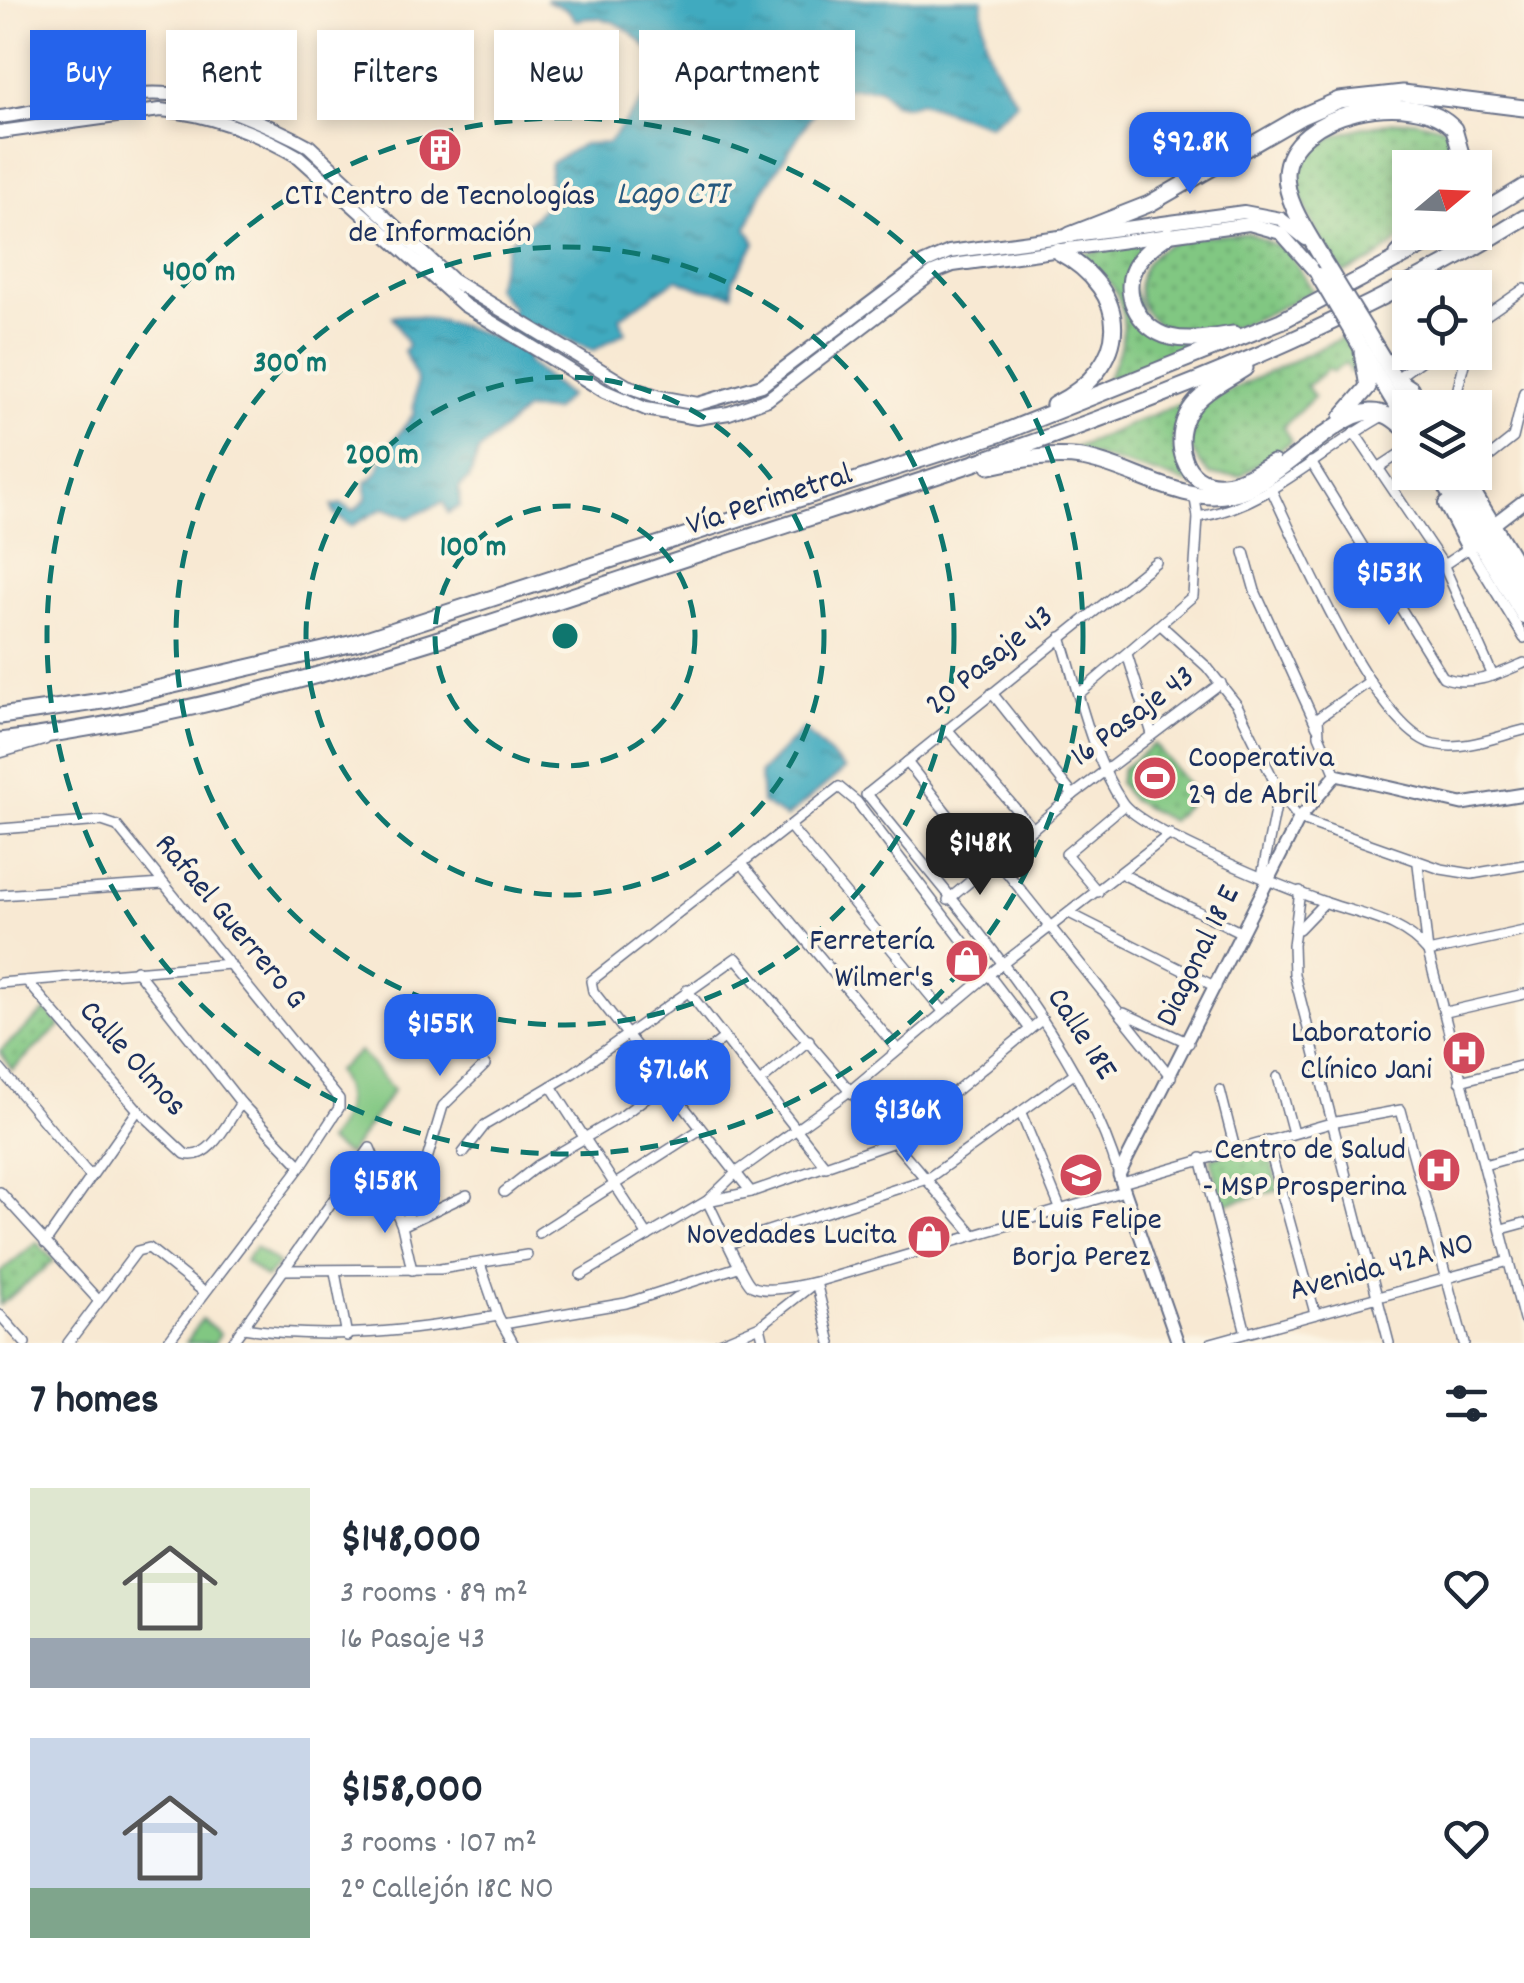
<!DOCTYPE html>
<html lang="en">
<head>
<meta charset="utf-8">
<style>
  :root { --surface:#fff; --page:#f2f2f3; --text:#1f2937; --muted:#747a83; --accent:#2563eb }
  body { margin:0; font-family:Dekko,sans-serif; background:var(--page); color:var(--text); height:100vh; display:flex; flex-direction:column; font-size:38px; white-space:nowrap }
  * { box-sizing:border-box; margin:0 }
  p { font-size:32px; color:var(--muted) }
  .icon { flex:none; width:55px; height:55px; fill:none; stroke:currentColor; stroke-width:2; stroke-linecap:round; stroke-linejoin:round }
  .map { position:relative; height:1343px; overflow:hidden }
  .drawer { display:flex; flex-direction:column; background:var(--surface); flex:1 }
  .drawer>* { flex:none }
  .top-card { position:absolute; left:30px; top:30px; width:1000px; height:90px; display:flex; gap:20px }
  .needle { width:65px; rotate:71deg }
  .tools { position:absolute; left:1392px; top:150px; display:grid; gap:20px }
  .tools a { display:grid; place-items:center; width:100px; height:100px; border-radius:0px; background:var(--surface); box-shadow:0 5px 15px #0003; font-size:50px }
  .price { position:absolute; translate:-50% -85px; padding:0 22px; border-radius:20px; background:var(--accent); color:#fff; font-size:32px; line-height:65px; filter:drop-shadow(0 2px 5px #0008) }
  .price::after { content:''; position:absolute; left:50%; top:60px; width:30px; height:22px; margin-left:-15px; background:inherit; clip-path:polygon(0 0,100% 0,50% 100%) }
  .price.active { background:#222; color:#fff }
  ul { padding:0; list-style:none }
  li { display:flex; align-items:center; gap:30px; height:250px; padding:0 30px }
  li span { display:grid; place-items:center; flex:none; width:280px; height:200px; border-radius:0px; color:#555 }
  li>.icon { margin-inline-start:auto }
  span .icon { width:120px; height:120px; fill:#fffc; stroke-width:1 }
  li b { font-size:42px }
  h2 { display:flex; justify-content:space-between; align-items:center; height:120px; padding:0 30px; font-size:42px }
  .chip { padding:0 35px; border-radius:0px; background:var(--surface); box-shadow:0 5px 15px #0003; font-size:35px; line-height:90px }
  .chip.active { background:var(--accent); color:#fff }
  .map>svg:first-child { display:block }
</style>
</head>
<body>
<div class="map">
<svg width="1524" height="1343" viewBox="0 0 1524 1343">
  <defs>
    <pattern id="park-dots" width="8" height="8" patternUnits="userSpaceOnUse" patternTransform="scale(2.5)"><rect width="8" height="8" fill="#81c782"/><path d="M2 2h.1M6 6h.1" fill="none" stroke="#69a26e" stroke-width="1.8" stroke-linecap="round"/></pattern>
    <pattern id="water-ripples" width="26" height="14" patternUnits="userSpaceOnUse" patternTransform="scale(2.5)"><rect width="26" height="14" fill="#40aabf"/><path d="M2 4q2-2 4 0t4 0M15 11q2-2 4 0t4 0" fill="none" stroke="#358b9e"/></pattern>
  </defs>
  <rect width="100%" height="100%" fill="#fcf5e5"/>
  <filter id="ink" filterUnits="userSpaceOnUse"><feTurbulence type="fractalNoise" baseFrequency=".01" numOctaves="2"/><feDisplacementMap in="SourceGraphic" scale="20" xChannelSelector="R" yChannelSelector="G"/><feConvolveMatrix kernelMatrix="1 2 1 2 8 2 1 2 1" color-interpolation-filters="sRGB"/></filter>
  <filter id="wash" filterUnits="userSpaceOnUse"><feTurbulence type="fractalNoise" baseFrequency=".0048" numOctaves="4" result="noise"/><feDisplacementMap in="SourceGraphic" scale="40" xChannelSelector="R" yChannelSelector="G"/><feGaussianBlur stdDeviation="2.25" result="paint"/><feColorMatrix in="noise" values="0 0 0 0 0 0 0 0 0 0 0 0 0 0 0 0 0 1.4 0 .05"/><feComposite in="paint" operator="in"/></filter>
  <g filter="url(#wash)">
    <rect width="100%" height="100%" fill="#f8e9d3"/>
    <!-- grass -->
    <g fill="#81c782" stroke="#4e7b70" stroke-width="2.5">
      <path d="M360,1051L393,1090L348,1155L327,1142C345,1115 353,1101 336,1071Z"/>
      <path d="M255,1247L279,1264L266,1278L245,1261Z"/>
      <path d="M202,1319L220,1333L215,1343H186Z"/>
    </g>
    <!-- park -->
    <g fill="url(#park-dots)" stroke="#4e7b70" stroke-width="2.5">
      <path d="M1413,120L1449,128L1461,167L1410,168V232L1372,261L1344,273C1268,172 1290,131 1413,120Z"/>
      <path d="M1249,233L1288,251L1313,291C1276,309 1226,339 1183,334C1139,329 1123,277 1159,250C1182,233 1222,236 1249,233Z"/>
      <path d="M1148,241L1129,276L1148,332L1199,343L1105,381C1135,331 1129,286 1079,254Z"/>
      <path d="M1346,336L1360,365L1350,372L1346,363L1333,372L1328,369L1307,386L1314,397L1283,427L1291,442L1240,476L1211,475C1190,456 1184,439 1195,412L1220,395Z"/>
      <path d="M1197,396C1178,411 1165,440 1180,463C1186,473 1203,482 1212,490L1072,449Z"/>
      <path d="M1154,744L1197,795L1171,821L1131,800L1119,783L1122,769Z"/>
      <path d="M46,1010L60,1026L12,1070L0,1051Z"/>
      <path d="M1266,1143L1279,1190L1222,1205L1211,1158Z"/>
      <path d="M37,1242L54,1261L0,1305V1272Z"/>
    </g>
    <!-- water -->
    <g fill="url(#water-ripples)" stroke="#2e6c8e" stroke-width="2.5">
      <path d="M545,0H983C981,46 992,66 1017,102L989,125L920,102L907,106L893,103L879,88H842L841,79L830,73L817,78L808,101L814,112L761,194L747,228L755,243L733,280V294L698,288L677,279L620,317L625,332L593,351L547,330L526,361L568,396L554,411L525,410L479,451L469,479L459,488L460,506L448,513L443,502L409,518L384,508L351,526L334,514L332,506L341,504L354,511L366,499V482L376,474L387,449L413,415L417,380L404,351L408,345L392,317C413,310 479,330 500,341L513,308L495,288L508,243L546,205L551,163L583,144L608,143L664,73C645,40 616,10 576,20L568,10Z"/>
      <path d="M803,729L845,769L786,818L762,803L760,773Z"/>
    </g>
  </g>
  <g filter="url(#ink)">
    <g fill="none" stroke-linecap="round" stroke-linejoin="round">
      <defs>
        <g id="minor">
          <path d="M1475,323L1524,289"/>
          <path d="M1398,377L1433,352"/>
          <path d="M1453,408L1467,352"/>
          <path d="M1354,432L1443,564L1493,676"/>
          <path d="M1311,462L1443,677C1470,688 1499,674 1524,663"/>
          <path d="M1378,468L1410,447"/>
          <path d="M1475,468L1513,438L1524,392"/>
          <path d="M1271,489C1297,543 1377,732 1434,744C1464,751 1495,737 1524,730"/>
          <path d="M1198,517C1269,506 1322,449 1383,416"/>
          <path d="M1244,552L1255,591L1317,727"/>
          <path d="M1394,598L1469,548L1524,638"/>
          <path d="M1163,627L1207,667L1237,705L1279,791L1299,819L1441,869L1472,874L1524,865"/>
          <path d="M1061,637C1078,690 1091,756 1122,802C1141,831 1288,889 1327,903C1364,916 1402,920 1428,952"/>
          <path d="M1127,654L1152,734"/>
          <path d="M992,693L1073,795"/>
          <path d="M1080,693L1193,596L1198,517L1194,493"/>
          <path d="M947,729L1032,828"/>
          <path d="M0,753L45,740"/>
          <path d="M907,762L988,866"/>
          <path d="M1336,775L1319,735L1318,718L1370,681"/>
          <path d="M867,794C957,908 1077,1035 1119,1175"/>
          <path d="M866,795L1156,562"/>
          <path d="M791,828L943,1011"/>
          <path d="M0,829L102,821L117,826L339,1099V1108L301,1166L167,1343"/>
          <path d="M996,859L1171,1077"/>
          <path d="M1418,864L1428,952L1524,1320"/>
          <path d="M743,865L898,1050"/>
          <path d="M1122,874L1242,933"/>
          <path d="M1262,876L1279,791"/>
          <path d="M1300,891L1293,945L1294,974L1389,1343"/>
          <path d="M1098,892L1066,854L1123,806"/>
          <path d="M0,895L163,884"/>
          <path d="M948,900L1073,795L1221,683"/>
          <path d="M1071,914L1216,987"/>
          <path d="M1299,929L1325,902"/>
          <path d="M1428,952L1524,931"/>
          <path d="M136,970L241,1103L301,1166"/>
          <path d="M27,981L138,1110L185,1154C210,1162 228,1121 241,1103"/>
          <path d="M0,983L230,964"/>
          <path d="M687,990L826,1167"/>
          <path d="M1446,1012L1524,994"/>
          <path d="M1124,1013L1189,1043"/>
          <path d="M1040,1021L894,1142L751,1192L707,1201C715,1215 744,1282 752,1286C768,1294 799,1285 816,1282L1124,1191"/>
          <path d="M0,1069L91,1177"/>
          <path d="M1278,1077L1293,1133"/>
          <path d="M1460,1081L1524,1065"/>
          <path d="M760,1082L809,1040"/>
          <path d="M551,1086L648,1236"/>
          <path d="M1220,1090L1235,1149"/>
          <path d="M1021,1113L1060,1208"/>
          <path d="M1267,1140L1315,1313"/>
          <path d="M463,1153L485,1125L573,1073L736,958L974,1235"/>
          <path d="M1201,1158L1246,1333"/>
          <path d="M1484,1165L1524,1154"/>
          <path d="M1122,1183L1331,1123L1401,1110L1464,1343"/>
          <path d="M0,1192L99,1301"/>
          <path d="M504,1192L537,1166L622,1116L724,1038"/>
          <path d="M751,1192L593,991L591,981L839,787L857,802L1030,1029"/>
          <path d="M467,1195L402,1226L413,1206L443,1106L485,1065"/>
          <path d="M1502,1229L1524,1223"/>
          <path d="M539,1233L701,1129"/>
          <path d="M45,1243L138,1110"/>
          <path d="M731,1243L927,1179L1075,1073"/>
          <path d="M480,1264L498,1316L513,1343"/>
          <path d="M283,1270L440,1269L527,1255"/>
          <path d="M335,1272L347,1336"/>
          <path d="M581,1275L707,1201L737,1172L851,1090L988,975L1170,834"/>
          <path d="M0,1315L25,1343"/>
          <path d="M503,1324L626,1303L738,1267"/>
          <path d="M760,1326L764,1343"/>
          <path d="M243,1328C330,1341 412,1331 498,1316"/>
          <path d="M68,1343L137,1251L149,1248L204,1292"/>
          <path d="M232,1343L370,1148L402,1226L412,1270"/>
          <path d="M719,1343L760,1326L816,1282L831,1343"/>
          <path d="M1211,1343L1509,1261"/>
        </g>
        <g id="tertiary">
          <path d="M1394,375L1412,387L1424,408"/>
          <path d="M1463,472L1524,573"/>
          <path d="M1178,1343L1119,1175L1299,819L1336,775L1462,804L1524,794"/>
        </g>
        <g id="secondary">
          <path d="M0,117C56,109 112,90 170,94C204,96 278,129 309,146L452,280L627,386L660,397L698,404L762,385L924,263L949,252L1244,212L1281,219L1306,239"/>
          <path d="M0,132L160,110C208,113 258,133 299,157L464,305L604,391L646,409L697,418L729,413L768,399L933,273L953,265L1249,224L1281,233L1318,275"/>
          <path d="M1486,530L1524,501"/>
        </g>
        <g id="primary">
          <path d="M1366,330L1413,408"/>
          <path d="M1354,336L1410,429"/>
          <path d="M1436,472L1524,616"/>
          <path d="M1452,472L1524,594"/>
          <path d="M1446,504L1469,548"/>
        </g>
        <g id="trunk">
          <path d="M1475,217L1524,187"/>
          <path d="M1070,235L1149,204L1302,116L1339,100L1403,93L1524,108"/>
          <path d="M1168,235C1157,243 1146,250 1138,262C1118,290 1138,329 1170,337C1191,342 1213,337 1234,334"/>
          <path d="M1398,254L1420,232"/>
          <path d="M1323,260C1309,234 1286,205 1286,174C1288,111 1416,86 1454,129L1465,168"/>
          <path d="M1245,368C1227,380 1202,391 1190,410C1171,439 1182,487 1223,484C1241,483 1258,471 1273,463"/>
          <path d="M1054,405C1132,365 1134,293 1057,251"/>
          <path d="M1342,417L1368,387L1362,352"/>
          <path d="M990,466C1019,459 1052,454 1082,458C1130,466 1182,505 1231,494C1276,485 1333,414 1370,412C1387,411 1398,423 1410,433"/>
          <path d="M0,716L109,700L354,643L999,434L1281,321L1449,232"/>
          <path d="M0,741C246,711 479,626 713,549C991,458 1274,373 1524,218"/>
        </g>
      </defs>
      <!-- minor casing -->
      <use href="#minor" stroke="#687087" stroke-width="12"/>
      <!-- tertiary casing -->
      <use href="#tertiary" stroke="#687087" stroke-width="15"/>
      <!-- secondary casing -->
      <use href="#secondary" stroke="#687087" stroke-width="16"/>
      <!-- primary casing -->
      <use href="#primary" stroke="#687087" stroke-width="18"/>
      <!-- trunk casing -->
      <use href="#trunk" stroke="#687087" stroke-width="19"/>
      <!-- minor -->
      <use href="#minor" stroke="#fff" stroke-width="9"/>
      <!-- tertiary -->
      <use href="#tertiary" stroke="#fff" stroke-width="11"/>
      <!-- secondary -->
      <use href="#secondary" stroke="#fff" stroke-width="12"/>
      <!-- primary -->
      <use href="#primary" stroke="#fff" stroke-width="14"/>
      <!-- trunk -->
      <use href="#trunk" stroke="#fff" stroke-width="15"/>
      <defs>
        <g id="primary-bridge">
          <path d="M1323,260L1366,330"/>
          <path d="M1318,275L1354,336"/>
        </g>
      </defs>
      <!-- primary-bridge casing -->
      <use href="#primary-bridge" stroke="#687087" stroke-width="18" stroke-linecap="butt"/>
      <!-- primary-bridge -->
      <use href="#primary-bridge" stroke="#fff" stroke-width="14"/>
    </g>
  </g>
  <!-- distance rings -->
  <g fill="none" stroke="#0f766e" stroke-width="5" stroke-dasharray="18 12">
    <circle cx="565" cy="636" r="130"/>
    <circle cx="565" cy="636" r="259"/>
    <circle cx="565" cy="636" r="389"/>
    <circle cx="565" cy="636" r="518"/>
  </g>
  <!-- icons -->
  <defs>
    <symbol id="building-disc" viewBox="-11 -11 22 22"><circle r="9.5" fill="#d1495b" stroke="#fcf5e5"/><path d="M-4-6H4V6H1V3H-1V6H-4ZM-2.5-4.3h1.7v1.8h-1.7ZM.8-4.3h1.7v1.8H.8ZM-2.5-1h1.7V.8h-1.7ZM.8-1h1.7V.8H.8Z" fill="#fff"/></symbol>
    <symbol id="stadium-disc" viewBox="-11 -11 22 22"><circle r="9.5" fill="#d1495b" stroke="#fcf5e5"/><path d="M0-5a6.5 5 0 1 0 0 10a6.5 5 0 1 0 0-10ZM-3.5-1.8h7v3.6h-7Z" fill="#fff"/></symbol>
    <symbol id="shop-disc" viewBox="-11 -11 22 22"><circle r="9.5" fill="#d1495b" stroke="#fcf5e5"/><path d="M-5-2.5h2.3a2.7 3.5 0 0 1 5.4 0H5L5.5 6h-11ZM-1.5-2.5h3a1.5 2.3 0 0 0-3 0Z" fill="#fff"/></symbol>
    <symbol id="hospital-disc" viewBox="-11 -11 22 22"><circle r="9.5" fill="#d1495b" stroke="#fcf5e5"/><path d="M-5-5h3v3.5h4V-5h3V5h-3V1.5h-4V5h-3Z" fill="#fff"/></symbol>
    <symbol id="school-disc" viewBox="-11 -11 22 22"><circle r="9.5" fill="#d1495b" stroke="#fcf5e5"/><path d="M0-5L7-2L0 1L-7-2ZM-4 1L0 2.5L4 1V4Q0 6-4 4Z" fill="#fff"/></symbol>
  </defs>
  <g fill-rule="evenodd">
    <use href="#building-disc" x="415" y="125" width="50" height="50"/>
    <use href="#stadium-disc" x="1130" y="753" width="50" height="50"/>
    <use href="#shop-disc" x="942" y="936" width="50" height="50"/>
    <use href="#hospital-disc" x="1439" y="1028" width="50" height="50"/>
    <use href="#hospital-disc" x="1414" y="1145" width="50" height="50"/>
    <use href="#school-disc" x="1056" y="1150" width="50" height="50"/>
    <use href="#shop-disc" x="904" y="1212" width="50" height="50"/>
  </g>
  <g text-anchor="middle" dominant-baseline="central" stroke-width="8" stroke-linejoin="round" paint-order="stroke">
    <!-- poi labels -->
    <g font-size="32" fill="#1b2f5e" stroke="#fcf5e5" text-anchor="end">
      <text x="440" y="198" text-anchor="middle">CTI Centro de Tecnologías<tspan x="440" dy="37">de Información</tspan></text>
      <text x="1188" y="760" text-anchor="start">Cooperativa<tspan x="1188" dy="37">29 de Abril</tspan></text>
      <text x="934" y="943">Ferretería<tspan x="934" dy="37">Wilmer's</tspan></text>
      <text x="1432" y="1035">Laboratorio<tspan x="1432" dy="37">Clínico Jani</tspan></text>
      <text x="1406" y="1152">Centro de Salud<tspan x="1406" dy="37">- MSP Prosperina</tspan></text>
      <text x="1081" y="1222" text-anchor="middle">UE Luis Felipe<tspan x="1081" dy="37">Borja Perez</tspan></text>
      <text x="896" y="1237">Novedades Lucita</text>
    </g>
    <!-- street labels -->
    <g font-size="32" fill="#1b2f5e" stroke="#fcf5e5">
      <text transform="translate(770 502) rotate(-18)">Vía Perimetral</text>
      <text transform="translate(991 662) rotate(-39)">20 Pasaje 43</text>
      <text transform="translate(1134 718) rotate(-37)">16 Pasaje 43</text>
      <text transform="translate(229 923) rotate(50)">Rafael Guerrero G</text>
      <text transform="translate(1200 957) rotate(-64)">Diagonal 18 E</text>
      <text transform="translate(1080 1035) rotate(57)">Calle 18E</text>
      <text transform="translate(131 1060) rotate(48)">Calle Olmos</text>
      <text transform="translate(1382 1269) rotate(-15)">Avenida 42A NO</text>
    </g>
    <!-- water labels -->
    <g font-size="35" font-style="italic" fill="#285a80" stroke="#fcf5e5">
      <text x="672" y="196">Lago CTI</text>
    </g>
  </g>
  <circle cx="565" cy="636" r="15" fill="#0f766e" stroke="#fcf5e5" stroke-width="5"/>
  <g font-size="30" text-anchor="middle" font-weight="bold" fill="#0f766e" stroke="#fcf5e5" stroke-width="8" stroke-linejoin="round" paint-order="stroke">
    <text x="199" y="280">400 m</text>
    <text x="290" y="371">300 m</text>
    <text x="382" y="463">200 m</text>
    <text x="473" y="555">100 m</text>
  </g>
</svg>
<div class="tools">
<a><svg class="needle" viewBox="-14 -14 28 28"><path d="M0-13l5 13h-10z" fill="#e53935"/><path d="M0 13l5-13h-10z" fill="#747a83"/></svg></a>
<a><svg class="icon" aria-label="locate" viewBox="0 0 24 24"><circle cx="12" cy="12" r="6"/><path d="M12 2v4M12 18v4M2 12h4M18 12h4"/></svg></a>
<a><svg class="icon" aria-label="layers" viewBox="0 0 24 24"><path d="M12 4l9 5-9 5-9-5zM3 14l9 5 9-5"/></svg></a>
</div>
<b class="price" style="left:1190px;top:197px">$92.8K</b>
<b class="price" style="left:1389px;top:628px">$153K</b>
<b class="price active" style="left:980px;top:898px">$148K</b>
<b class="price" style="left:440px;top:1079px">$155K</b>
<b class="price" style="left:673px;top:1125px">$71.6K</b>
<b class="price" style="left:907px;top:1165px">$136K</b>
<b class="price" style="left:385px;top:1236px">$158K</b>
<div class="top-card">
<a class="chip active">Buy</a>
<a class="chip">Rent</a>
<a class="chip">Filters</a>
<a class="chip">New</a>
<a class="chip">Apartment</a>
</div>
</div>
<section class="drawer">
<h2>7 homes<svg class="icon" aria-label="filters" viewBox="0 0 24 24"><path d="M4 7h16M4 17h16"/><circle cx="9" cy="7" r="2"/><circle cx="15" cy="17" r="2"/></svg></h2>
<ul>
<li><span style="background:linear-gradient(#dfe7d0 75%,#9aa5b1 0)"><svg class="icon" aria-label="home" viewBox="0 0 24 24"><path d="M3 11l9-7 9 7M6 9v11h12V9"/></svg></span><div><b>$148,000</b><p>3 rooms · 89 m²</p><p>16 Pasaje 43</p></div><svg class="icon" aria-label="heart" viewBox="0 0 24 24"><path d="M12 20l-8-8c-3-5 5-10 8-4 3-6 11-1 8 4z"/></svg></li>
<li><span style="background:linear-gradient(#c9d6e8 75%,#7fa58c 0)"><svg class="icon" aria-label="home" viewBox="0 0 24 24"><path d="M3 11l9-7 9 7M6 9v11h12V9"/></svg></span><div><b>$158,000</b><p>3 rooms · 107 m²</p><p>2° Callejón 18C NO</p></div><svg class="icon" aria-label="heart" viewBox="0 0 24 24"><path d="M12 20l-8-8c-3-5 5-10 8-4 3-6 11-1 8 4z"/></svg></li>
</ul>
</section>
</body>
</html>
